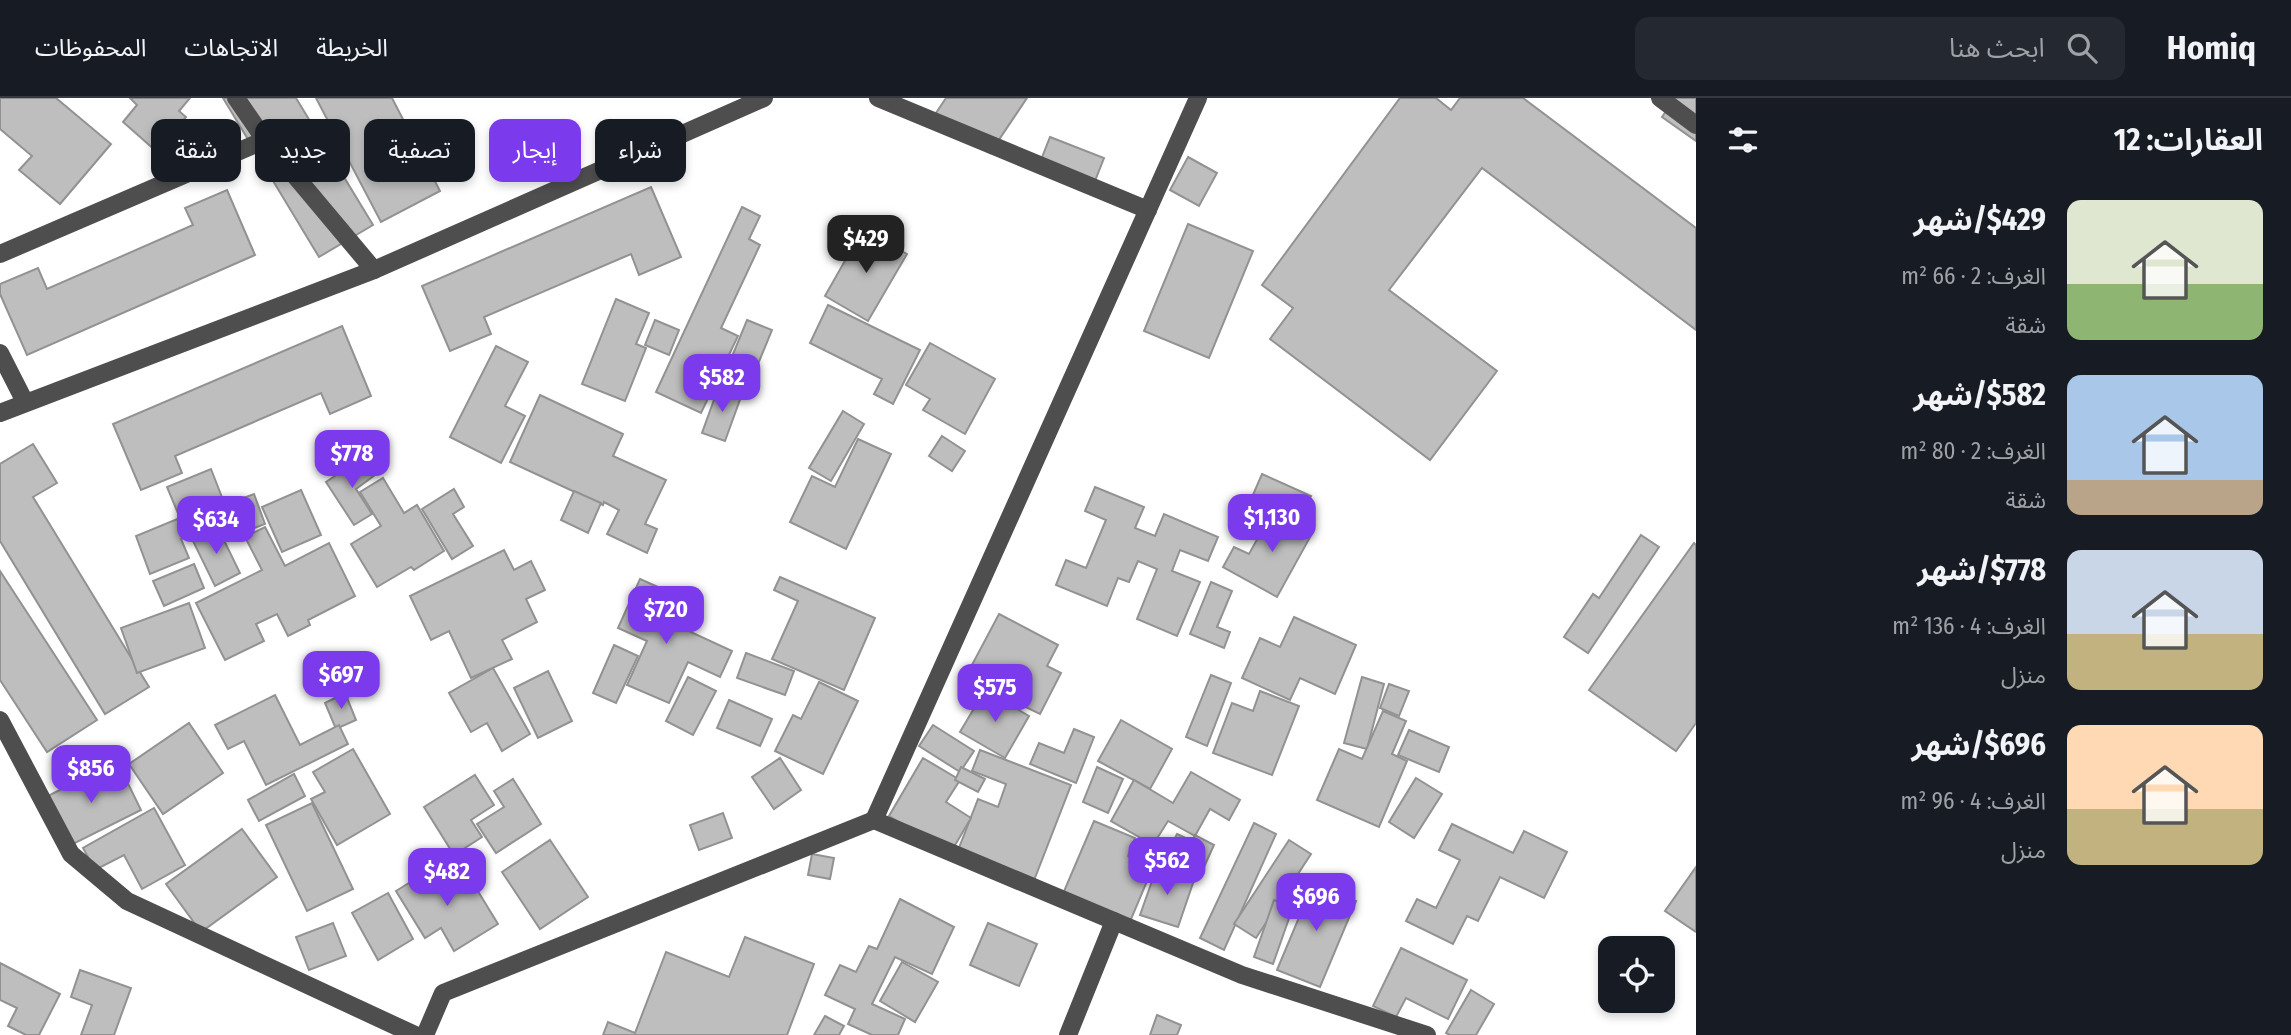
<!DOCTYPE html>
<html lang="ar">
<head>
<meta charset="utf-8">
<style>
  :root { --surface:#171b24; --page:#242831; --text:#f1f3f6; --muted:#9ea1a6; --line:#363941; --accent:#7c3aed }
  body { margin:0; font-family:"Fira Sans Condensed","Noto Sans Arabic",sans-serif; background:var(--page); color:var(--text); direction:rtl; height:100vh; display:flex; flex-direction:column; font-size:26px; white-space:nowrap }
  * { box-sizing:border-box; margin:0 }
  p { font-size:23px; color:var(--muted) }
  .icon { flex:none; width:38px; height:38px; fill:none; stroke:currentColor; stroke-width:2; stroke-linecap:round; stroke-linejoin:round }
  .map { position:relative; flex:1; overflow:hidden; direction:ltr }
  .drawer { display:flex; flex-direction:column; background:var(--surface); width:595px }
  .drawer>* { flex:none }
  .hud { position:absolute; left:21px; top:21px; width:665px; height:63px; direction:rtl; display:flex; gap:14px }
  .fabs { position:absolute; left:1598px; top:838px; display:grid; gap:14px }
  .fabs a { display:grid; place-items:center; width:77px; height:77px; border-radius:14px; background:var(--surface); box-shadow:0 4px 10px #0003; font-size:35px }
  .price { position:absolute; translate:-50% -60px; padding:0 16px; border-radius:14px; background:var(--accent); color:#fff; font-size:23px; line-height:46px; filter:drop-shadow(0 2px 4px #0008) }
  .price::after { content:''; position:absolute; left:50%; top:42px; width:21px; height:16px; margin-left:-10px; background:inherit; clip-path:polygon(0 0,100% 0,50% 100%) }
  .price.selected { background:#222; color:#fff }
  ul { padding:0; list-style:none }
  li { display:flex; align-items:center; gap:21px; height:175px; padding:0 28px }
  li span { display:grid; place-items:center; flex:none; width:196px; height:140px; border-radius:14px; color:#555 }
  li>.icon { margin-inline-start:auto }
  span .icon { width:84px; height:84px; fill:#fffc; stroke-width:1 }
  li b { font-size:30px }
  h2 { display:flex; justify-content:space-between; align-items:center; height:84px; padding:0 28px; font-size:30px }
  .chip { padding:0 24px; border-radius:14px; background:var(--surface); box-shadow:0 4px 10px #0003; font-size:24px; line-height:63px }
  .chip.selected { background:var(--accent); color:#fff }
  header { display:flex; align-items:center; gap:42px; box-sizing:border-box; height:98px; padding:0 35px; background:var(--surface); border-bottom:2px solid var(--line) }
  header strong { font-size:33px }
  nav { display:flex; gap:38px; margin-inline-start:auto; font-size:24px }
  .search { width:490px; height:63px; background:var(--page); display:flex; align-items:center; gap:18px; box-sizing:border-box; padding:0 24px; border-radius:14px; color:var(--muted); font-size:26px }
  main { display:flex; flex:1; min-height:0 }
  .map>svg:first-child { display:block }
</style>
</head>
<body>
<header>
<strong>Homiq</strong>
<div class="search"><svg class="icon" aria-label="search" viewBox="0 0 24 24"><circle cx="10" cy="10" r="6"/><path d="M15 15l6 6"/></svg>ابحث هنا</div>
<nav><a>الخريطة</a><a>الاتجاهات</a><a>المحفوظات</a></nav>
</header>
<main>
<section class="drawer">
<h2>العقارات: 12<svg class="icon" aria-label="filters" viewBox="0 0 24 24"><path d="M4 7h16M4 17h16"/><circle cx="9" cy="7" r="2"/><circle cx="15" cy="17" r="2"/></svg></h2>
<ul>
<li><span style="background:linear-gradient(#dfe7d0 60%,#8fb573 0)"><svg class="icon" aria-label="home" viewBox="0 0 24 24"><path d="M3 11l9-7 9 7M6 9v11h12V9"/></svg></span><div><b>$429/شهر</b><p>الغرف: 2 · 66 m²</p><p>شقة</p></div></li>
<li><span style="background:linear-gradient(#a9c7e8 75%,#b9a48a 0)"><svg class="icon" aria-label="home" viewBox="0 0 24 24"><path d="M3 11l9-7 9 7M6 9v11h12V9"/></svg></span><div><b>$582/شهر</b><p>الغرف: 2 · 80 m²</p><p>شقة</p></div></li>
<li><span style="background:linear-gradient(#c9d6e8 60%,#c2b280 0)"><svg class="icon" aria-label="home" viewBox="0 0 24 24"><path d="M3 11l9-7 9 7M6 9v11h12V9"/></svg></span><div><b>$778/شهر</b><p>الغرف: 4 · 136 m²</p><p>منزل</p></div></li>
<li><span style="background:linear-gradient(#ffd9b3 60%,#c2b280 0)"><svg class="icon" aria-label="home" viewBox="0 0 24 24"><path d="M3 11l9-7 9 7M6 9v11h12V9"/></svg></span><div><b>$696/شهر</b><p>الغرف: 4 · 96 m²</p><p>منزل</p></div></li>
</ul>
</section>
<div class="map">
<svg width="1696" height="937" viewBox="0 0 1696 937">
  <rect width="100%" height="100%" fill="#fff"/>
  <!-- building -->
  <g fill="#bebebe" stroke="#929292" stroke-width="2">
    <path d="M0,0H56L111,46L60,106L19,72L32,58L0,31Z"/>
    <path d="M130,0H190L179,13L186,19L156,53L123,24L137,7Z"/>
    <path d="M223,0H296L373,127L319,159Z"/>
    <path d="M316,0H392L440,93L381,124Z"/>
    <path d="M946,0H1027L990,55L934,18Z"/>
    <path d="M1400,0H1436L1451,12L1460,0H1523L1696,130V232L1482,70L1389,192L1497,273L1430,362L1270,241L1293,210L1262,187Z"/>
    <path d="M1675,0H1696V43L1662,19Z"/>
    <path d="M1050,39L1104,60L1093,88L1039,67Z"/>
    <path d="M1188,59L1217,75L1199,108L1170,92Z"/>
    <path d="M651,89L681,159L639,177L631,156L484,219L491,236L450,253L422,188Z"/>
    <path d="M227,92L255,157L27,257L0,196V186L38,170L47,191L193,127L185,110Z"/>
    <path d="M742,109L760,118L749,141L760,147L721,230L738,238L701,315L656,294Z"/>
    <path d="M1188,126L1253,153L1209,260L1144,233Z"/>
    <path d="M863,131L907,156L868,223L825,198Z"/>
    <path d="M616,201L649,215L636,246L646,250L625,303L582,286Z"/>
    <path d="M828,207L920,252L893,306L874,296L882,281L810,245Z"/>
    <path d="M655,222L679,232L669,257L645,247Z"/>
    <path d="M747,222L772,232L749,288L724,278Z"/>
    <path d="M342,228L371,298L330,316L321,295L175,358L182,375L141,392L113,326Z"/>
    <path d="M930,245L995,281L965,336L923,312L930,301L906,287Z"/>
    <path d="M496,248L528,264L505,308L525,318L501,365L450,339Z"/>
    <path d="M719,288L742,296L725,343L702,335Z"/>
    <path d="M540,297L623,336L613,358L666,382L645,426L657,431L647,455L607,436L619,412L604,404L603,407L510,364Z"/>
    <path d="M843,313L864,326L831,383L809,370Z"/>
    <path d="M942,338L965,353L952,373L929,358Z"/>
    <path d="M858,341L891,356L846,451L790,424L812,378L835,389Z"/>
    <path d="M33,346L57,385L33,399L149,589L105,616L0,443V366Z"/>
    <path d="M363,359L375,377L356,391L372,416L354,427L326,384Z"/>
    <path d="M211,371L225,407L254,396L265,426L230,439L223,424L181,441L189,460L150,476L136,438L180,420L167,389Z"/>
    <path d="M1262,376L1311,398L1301,421L1252,399Z"/>
    <path d="M383,380L404,415L417,407L444,453L414,472L411,469L377,489L351,446L381,428L360,394Z"/>
    <path d="M1095,389L1144,409L1135,430L1155,438L1164,416L1218,439L1208,463L1180,452L1172,473L1200,484L1177,538L1137,521L1157,471L1138,463L1129,484L1118,480L1107,508L1056,487L1066,462L1086,470L1106,422L1085,413Z"/>
    <path d="M454,391L464,409L453,416L473,448L452,461L422,411Z"/>
    <path d="M301,392L321,437L282,454L262,409Z"/>
    <path d="M574,393L601,405L588,435L561,422Z"/>
    <path d="M1274,411L1314,432L1277,499L1223,469L1234,449L1249,456Z"/>
    <path d="M217,428L240,475L215,488L192,441Z"/>
    <path d="M265,429L285,468L329,445L355,498L308,522L310,527L288,538L277,516L256,526L264,543L225,562L196,505L262,472L245,439Z"/>
    <path d="M1641,437L1659,449L1588,555L1564,539L1593,496L1599,500Z"/>
    <path d="M1694,445L1696,447V625L1676,653L1589,592Z"/>
    <path d="M504,452L514,472L531,463L545,492L526,501L537,524L502,542L512,561L471,580L449,533L431,542L410,498Z"/>
    <path d="M194,466L204,490L164,508L153,483Z"/>
    <path d="M0,473L97,622L47,654L0,582Z"/>
    <path d="M780,479L875,520L844,592L772,561L798,503L774,492Z"/>
    <path d="M640,481L667,493L656,518L732,553L720,579L688,564L669,605L627,587L647,543L618,530Z"/>
    <path d="M1211,484L1232,493L1217,529L1230,534L1224,550L1190,536Z"/>
    <path d="M189,505L205,550L137,575L121,530Z"/>
    <path d="M999,516L1058,547L1047,568L1061,575L1040,616L965,580Z"/>
    <path d="M1294,519L1356,547L1335,596L1300,580L1290,602L1242,580L1260,540L1280,549Z"/>
    <path d="M614,547L638,558L616,605L593,595Z"/>
    <path d="M746,555L794,573L785,597L737,580Z"/>
    <path d="M493,570L530,636L502,653L487,625L471,634L449,595Z"/>
    <path d="M548,573L572,623L538,640L514,590Z"/>
    <path d="M1211,577L1231,585L1207,648L1186,639Z"/>
    <path d="M688,579L716,593L693,637L666,623Z"/>
    <path d="M1362,579L1384,586L1367,651L1344,645Z"/>
    <path d="M819,584L858,603L823,676L775,653L793,617L801,621Z"/>
    <path d="M1389,586L1409,593L1399,618L1380,610Z"/>
    <path d="M985,592L1029,618L1005,660L960,634Z"/>
    <path d="M1260,593L1299,608L1272,677L1213,655L1232,605L1253,613Z"/>
    <path d="M345,595L356,622L336,631L325,605Z"/>
    <path d="M275,597L300,647L339,627L348,646L266,687L244,643L228,651L215,627Z"/>
    <path d="M729,602L772,621L760,648L717,630Z"/>
    <path d="M1383,613L1406,623L1392,656L1407,663L1379,729L1317,702L1339,651L1362,661Z"/>
    <path d="M1121,622L1172,651L1150,691L1098,663Z"/>
    <path d="M189,625L223,675L163,716L129,666Z"/>
    <path d="M933,627L974,653L960,674L919,648Z"/>
    <path d="M1074,631L1094,639L1076,685L1030,666L1039,645L1064,655Z"/>
    <path d="M1409,632L1449,649L1439,674L1398,657Z"/>
    <path d="M353,651L390,716L337,747L311,701L325,694L313,674Z"/>
    <path d="M980,652L1071,687L1033,785L957,755L978,701L998,709L1006,686L972,673Z"/>
    <path d="M780,660L801,692L774,711L752,679Z"/>
    <path d="M923,660L960,682L946,704L971,720L951,754L889,718Z"/>
    <path d="M117,663L141,712L65,750L40,702Z"/>
    <path d="M961,669L985,681L978,694L955,682Z"/>
    <path d="M1097,669L1123,681L1108,715L1083,704Z"/>
    <path d="M1191,674L1240,702L1229,722L1210,711L1195,738L1168,723L1153,747L1111,723L1134,682L1173,705Z"/>
    <path d="M294,676L305,698L259,723L248,702Z"/>
    <path d="M475,677L494,707L471,722L482,739L454,757L424,709Z"/>
    <path d="M1416,680L1442,696L1414,740L1389,724Z"/>
    <path d="M513,681L541,726L496,755L477,726L504,709L494,693Z"/>
    <path d="M312,705L353,791L307,813L266,727Z"/>
    <path d="M154,710L185,767L142,791L124,757L95,772L83,750Z"/>
    <path d="M723,715L732,740L699,752L690,727Z"/>
    <path d="M1094,723L1135,740L1128,758L1153,769L1129,826L1062,798Z"/>
    <path d="M1254,725L1276,736L1224,852L1200,840Z"/>
    <path d="M1452,726L1513,755L1524,733L1567,754L1544,800L1500,779L1478,823L1467,818L1453,846L1406,823L1417,801L1436,810L1460,762L1439,752Z"/>
    <path d="M242,731L277,779L201,834L166,786Z"/>
    <path d="M1177,736L1192,743L1195,737L1214,747L1200,778L1164,761Z"/>
    <path d="M550,742L588,799L540,831L502,774Z"/>
    <path d="M1289,742L1311,756L1256,840L1234,826Z"/>
    <path d="M812,756L834,760L830,781L808,777Z"/>
    <path d="M438,767L454,793L471,782L498,826L454,853L441,830L425,840L396,793Z"/>
    <path d="M1157,769L1194,782L1178,829L1140,817Z"/>
    <path d="M1696,769V834L1665,813Z"/>
    <path d="M1304,782L1356,803L1320,889L1277,872L1303,810L1294,806Z"/>
    <path d="M388,795L413,841L378,862L352,815Z"/>
    <path d="M900,801L954,829L932,876L895,859L872,906L905,921L898,937H872L848,926L855,911L825,897L840,867L856,874L869,848L877,851Z"/>
    <path d="M1274,802L1293,809L1273,866L1254,859Z"/>
    <path d="M333,825L346,858L309,872L296,839Z"/>
    <path d="M988,825L1037,846L1019,888L970,867Z"/>
    <path d="M745,839L814,866L787,937H603L608,924L635,935L666,854L729,879Z"/>
    <path d="M1401,850L1467,882L1448,921L1406,900L1396,919L1373,908Z"/>
    <path d="M902,864L938,884L915,924L880,903Z"/>
    <path d="M0,865L60,896L39,937H26L8,928L17,910L0,902Z"/>
    <path d="M80,872L131,890L114,937H81L92,907L71,899Z"/>
    <path d="M1471,892L1494,906L1476,937H1450L1446,935Z"/>
    <path d="M1157,917L1181,927L1177,937H1150Z"/>
    <path d="M825,918L844,928L839,937H814Z"/>
  </g>
  <g fill="none" stroke-linecap="round" stroke-linejoin="round">
    <!-- minor -->
    <g stroke="#4e4e4e" stroke-width="18">
      <path d="M236,0L265,42L374,172"/>
      <path d="M878,0L1148,112"/>
      <path d="M1198,0L874,722L1242,877L1427,937"/>
      <path d="M1660,0L1696,27"/>
      <path d="M0,156L265,42"/>
      <path d="M0,255L25,304"/>
      <path d="M0,315L374,172L764,0"/>
      <path d="M0,622L71,756L127,803L415,937"/>
      <path d="M425,937L443,895L874,722"/>
      <path d="M1068,937L1114,823"/>
    </g>
  </g>
</svg>
<div class="fabs">
<a><svg class="icon" aria-label="locate" viewBox="0 0 24 24"><circle cx="12" cy="12" r="6"/><path d="M12 2v4M12 18v4M2 12h4M18 12h4"/></svg></a>
</div>
<b class="price selected" style="left:866px;top:177px">$429</b>
<b class="price" style="left:722px;top:316px">$582</b>
<b class="price" style="left:352px;top:392px">$778</b>
<b class="price" style="left:1272px;top:456px">$1,130</b>
<b class="price" style="left:216px;top:458px">$634</b>
<b class="price" style="left:666px;top:548px">$720</b>
<b class="price" style="left:341px;top:613px">$697</b>
<b class="price" style="left:995px;top:626px">$575</b>
<b class="price" style="left:91px;top:707px">$856</b>
<b class="price" style="left:1167px;top:799px">$562</b>
<b class="price" style="left:447px;top:810px">$482</b>
<b class="price" style="left:1316px;top:835px">$696</b>
<div class="hud">
<a class="chip">شراء</a>
<a class="chip selected">إيجار</a>
<a class="chip">تصفية</a>
<a class="chip">جديد</a>
<a class="chip">شقة</a>
</div>
</div>
</main>
</body>
</html>
